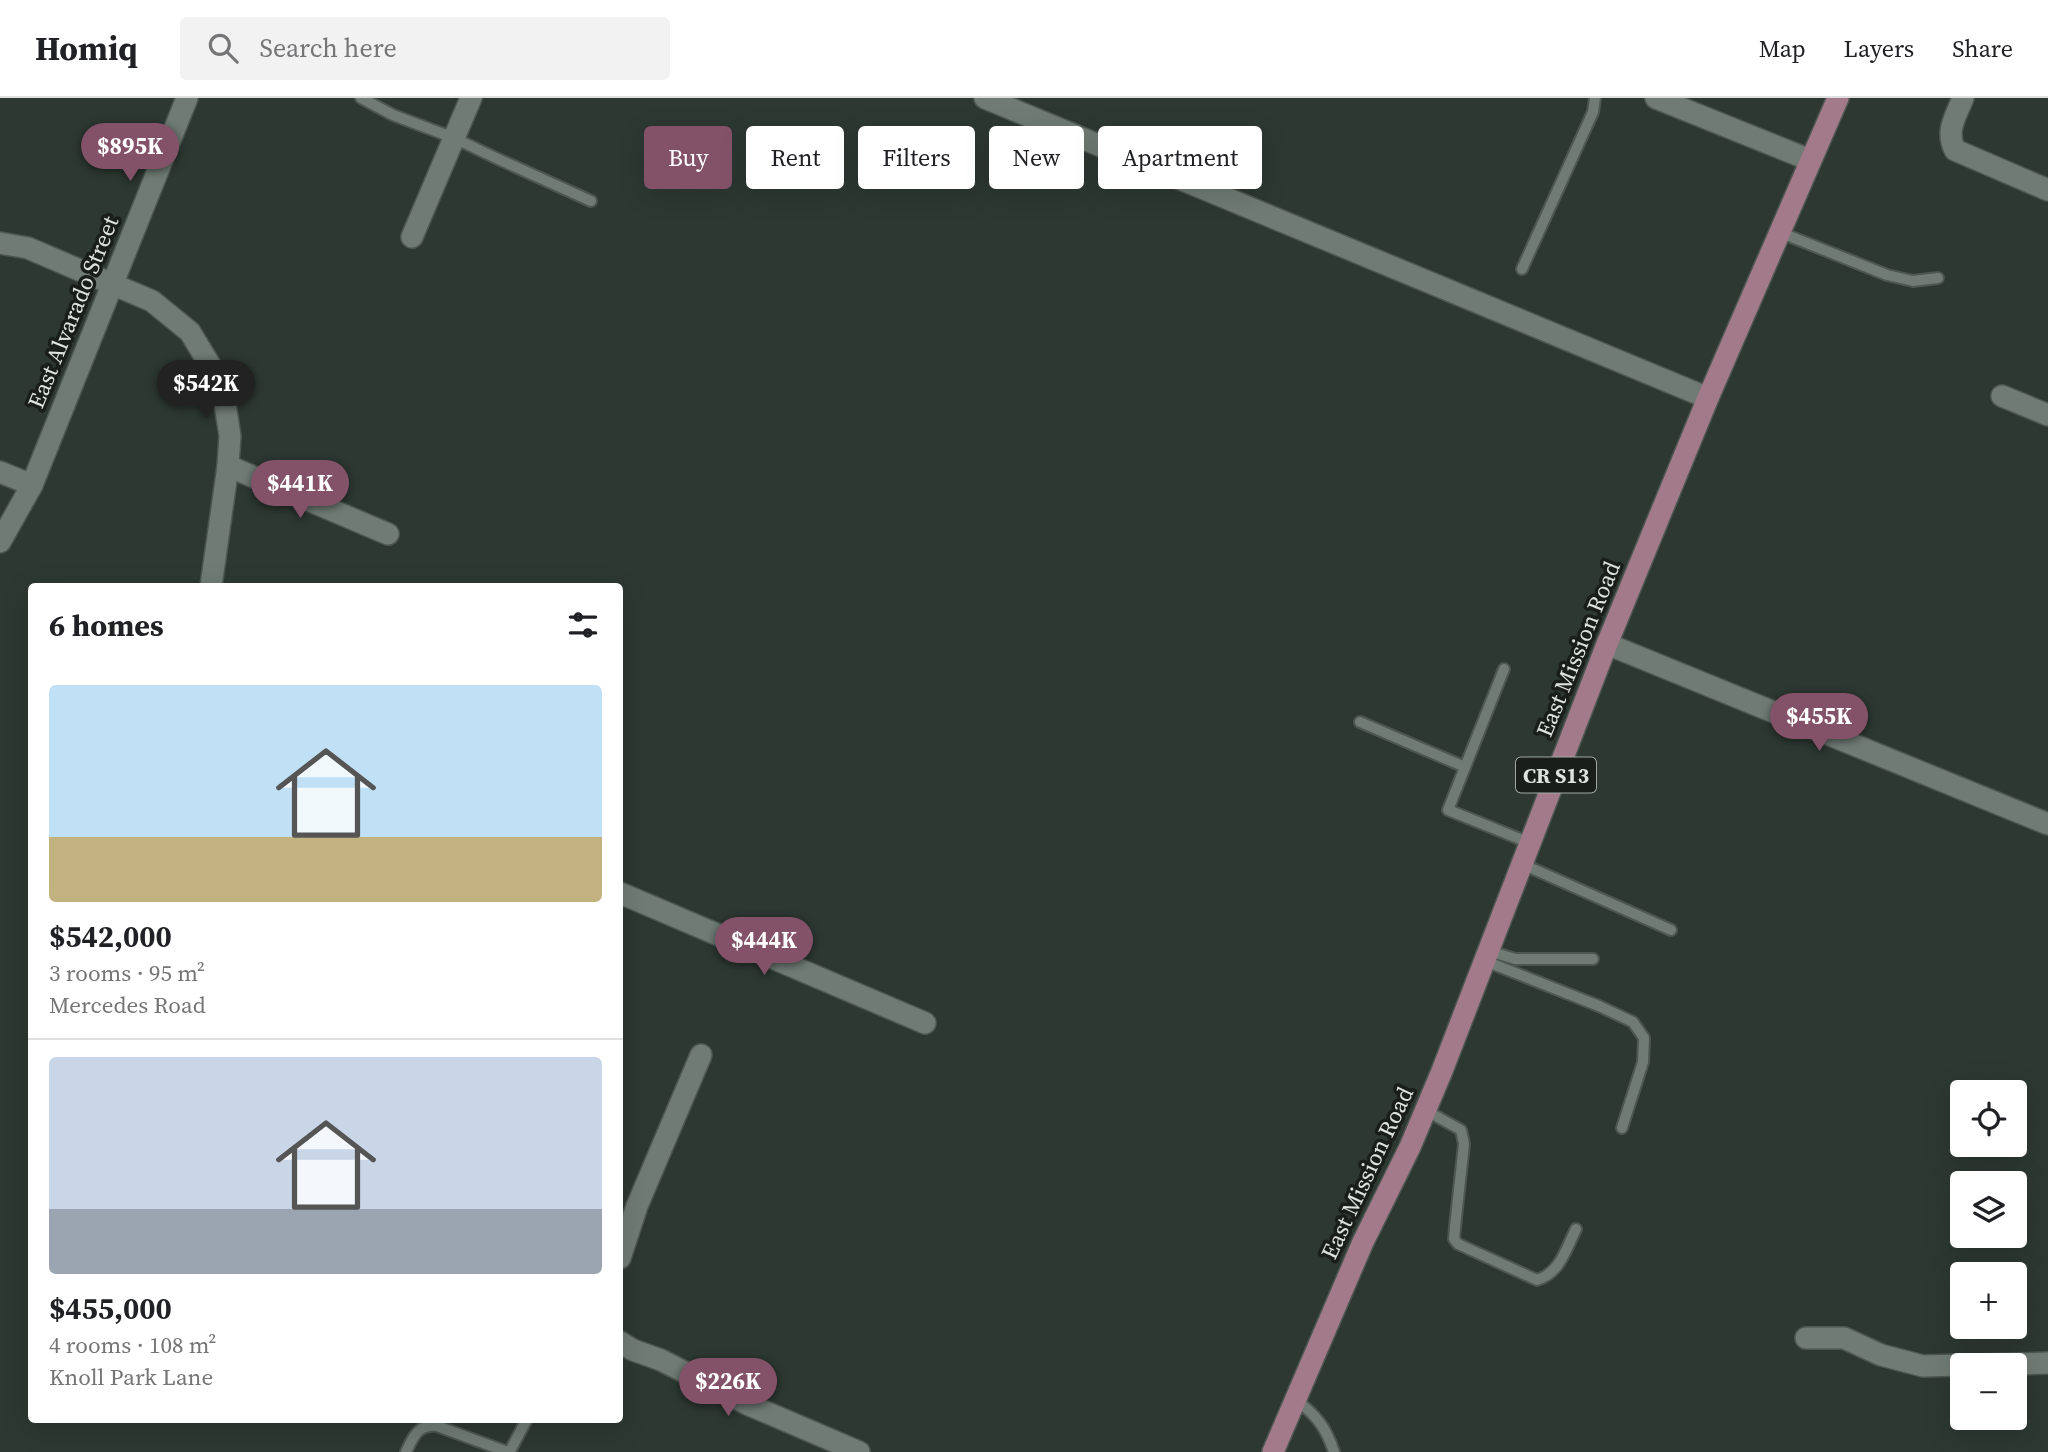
<!DOCTYPE html>
<html lang="en">
<head>
<meta charset="utf-8">
<style>
  :root { --surface:#fff; --page:#f2f2f2; --text:#202124; --muted:#757577; --line:#e0e0e0; --accent:#835269 }
  body { margin:0; font-family:"Source Serif 4",serif; background:var(--page); color:var(--text); height:100vh; display:flex; flex-direction:column; font-size:26px; white-space:nowrap }
  * { box-sizing:border-box; margin:0 }
  p { font-size:23px; color:var(--muted) }
  .icon { flex:none; width:38px; height:38px; fill:none; stroke:currentColor; stroke-width:2; stroke-linecap:round; stroke-linejoin:round }
  .map { position:relative; flex:1; overflow:hidden }
  .panel { position:absolute; left:28px; top:485px; width:595px; height:840px; display:flex; flex-direction:column; background:var(--surface); border-radius:7px; box-shadow:0 7px 28px #0002 }
  .panel>* { flex:none }
  .guide { position:absolute; left:644px; top:28px; width:665px; height:63px; display:flex; gap:14px }
  .controls { position:absolute; left:1950px; top:982px; display:grid; gap:14px }
  .controls a { display:grid; place-items:center; width:77px; height:77px; border-radius:7px; background:var(--surface); box-shadow:0 7px 28px #0002; font-size:35px }
  .price { position:absolute; translate:-50% -60px; padding:0 16px; border-radius:24px; background:var(--accent); color:#fff; font-size:23px; line-height:46px; filter:drop-shadow(0 2px 4px #0008) }
  .price::after { content:''; position:absolute; left:50%; top:42px; width:21px; height:16px; margin-left:-10px; background:inherit; clip-path:polygon(0 0,100% 0,50% 100%) }
  .price.active { background:#222; color:#fff }
  ul { padding:0; list-style:none }
  li { display:grid; align-content:center; gap:14px; height:371px; padding:0 21px }
  li+li { border-top:2px solid var(--line) }
  li span { display:grid; place-items:center; height:217px; border-radius:7px; color:#555 }
  li>.icon { margin-inline-start:auto }
  span .icon { width:126px; height:126px; fill:#fffc; stroke-width:1 }
  li b { font-size:30px }
  h2 { display:flex; justify-content:space-between; align-items:center; height:84px; padding:0 21px; font-size:30px }
  .chip { padding:0 24px; border-radius:7px; background:var(--surface); box-shadow:0 7px 28px #0002; font-size:24px; line-height:63px }
  .chip.active { background:var(--accent); color:#fff }
  header { display:flex; align-items:center; gap:42px; box-sizing:border-box; height:98px; padding:0 35px; background:var(--surface); border-bottom:2px solid var(--line) }
  header strong { font-size:33px }
  nav { display:flex; gap:38px; margin-inline-start:auto; font-size:24px }
  .search { width:490px; height:63px; background:var(--page); display:flex; align-items:center; gap:18px; box-sizing:border-box; padding:0 24px; border-radius:7px; color:var(--muted); font-size:26px }
  .map>svg:first-child { display:block }
</style>
</head>
<body>
<header>
<strong>Homiq</strong>
<div class="search"><svg class="icon" aria-label="search" viewBox="0 0 24 24"><circle cx="10" cy="10" r="6"/><path d="M15 15l6 6"/></svg>Search here</div>
<nav><a>Map</a><a>Layers</a><a>Share</a></nav>
</header>
<div class="map">
<svg width="2048" height="1354" viewBox="0 0 2048 1354">
  <rect width="100%" height="100%" fill="#2d3832"/>
  <g fill="none" stroke-linecap="round" stroke-linejoin="round">
    <defs>
      <g id="service">
        <path d="M361,0L393,17L454,40L498,61L591,103"/>
        <path d="M1779,134L1887,177L1913,183L1938,180"/>
        <path d="M1522,171L1593,14L1595,0"/>
        <path d="M1504,571L1448,712L1530,745"/>
        <path d="M1360,624L1465,669"/>
        <path d="M1522,766L1671,832"/>
        <path d="M1489,853L1515,861H1593"/>
        <path d="M1485,863L1599,908L1633,924L1644,940L1643,964L1622,1030"/>
        <path d="M1425,1012L1461,1032L1464,1046L1455,1129L1454,1141L1458,1146L1537,1182C1560,1175 1566,1151 1576,1131"/>
        <path d="M1295,1301C1316,1317 1326,1329 1334,1354"/>
        <path d="M406,1354C413,1339 418,1326 437,1328L505,1353H510L527,1321"/>
      </g>
      <g id="minor">
        <path d="M985,0L1708,300"/>
        <path d="M1656,0L1810,62"/>
        <path d="M1963,0C1956,18 1945,33 1955,52L2048,92"/>
        <path d="M412,139L471,0"/>
        <path d="M0,145L28,150L152,203L190,234L222,287L230,338L228,368L211,488"/>
        <path d="M2002,298L2048,317"/>
        <path d="M228,368L388,436"/>
        <path d="M0,374L32,387"/>
        <path d="M1607,546L2048,726"/>
        <path d="M620,795L925,925"/>
        <path d="M620,1160L637,1108L701,957"/>
        <path d="M1806,1240H1844L1881,1257L1923,1268L1962,1267"/>
        <path d="M620,1244L633,1252L661,1262L747,1306L859,1354"/>
        <path d="M1982,1267L2048,1265"/>
      </g>
      <path id="tertiary" d="M0,444L32,387L187,0"/>
      <path id="primary" d="M1273,1354L1363,1144L1410,1049L1442,973L1607,546L1708,300L1838,0"/>
    </defs>
    <!-- service casing -->
    <use href="#service" stroke="#4d5651" stroke-width="14"/>
    <!-- minor casing -->
    <use href="#minor" stroke="#4d5651" stroke-width="24"/>
    <!-- tertiary casing -->
    <use href="#tertiary" stroke="#4d5651" stroke-width="24"/>
    <!-- primary casing -->
    <use href="#primary" stroke="#4d5651" stroke-width="24"/>
    <!-- service -->
    <use href="#service" stroke="#6f7b74" stroke-width="10"/>
    <!-- minor -->
    <use href="#minor" stroke="#6f7b74" stroke-width="21"/>
    <!-- tertiary -->
    <use href="#tertiary" stroke="#6f7b74" stroke-width="21"/>
    <!-- primary -->
    <use href="#primary" stroke="#a27a8a" stroke-width="21"/>
  </g>
  <g text-anchor="middle" dominant-baseline="central" stroke-width="7" stroke-linejoin="round" paint-order="stroke">
    <!-- shield labels -->
    <rect fill="#191e1b" stroke="#a2a9a5" stroke-width="2" x="1516" y="659.5" width="80" height="35" rx="5"/>
    <g font-size="21" font-weight="bold" fill="#dde4e0">
      <text x="1556" y="677">CR S13</text>
    </g>
    <!-- street labels -->
    <g font-size="23" fill="#dde4e0" stroke="#191e1b">
      <text transform="translate(73 214) rotate(-68)">East Alvarado Street</text>
      <text transform="translate(1578 551) rotate(-68)">East Mission Road</text>
      <text transform="translate(1367 1075) rotate(-65)">East Mission Road</text>
    </g>
  </g>
</svg>
<div class="controls">
<a><svg class="icon" aria-label="locate" viewBox="0 0 24 24"><circle cx="12" cy="12" r="6"/><path d="M12 2v4M12 18v4M2 12h4M18 12h4"/></svg></a>
<a><svg class="icon" aria-label="layers" viewBox="0 0 24 24"><path d="M12 4l9 5-9 5-9-5zM3 14l9 5 9-5"/></svg></a>
<a>+</a>
<a>−</a>
</div>
<b class="price" style="left:130px;top:85px">$895K</b>
<b class="price active" style="left:206px;top:322px">$542K</b>
<b class="price" style="left:300px;top:422px">$441K</b>
<b class="price" style="left:1819px;top:655px">$455K</b>
<b class="price" style="left:764px;top:879px">$444K</b>
<b class="price" style="left:728px;top:1320px">$226K</b>
<div class="guide">
<a class="chip active">Buy</a>
<a class="chip">Rent</a>
<a class="chip">Filters</a>
<a class="chip">New</a>
<a class="chip">Apartment</a>
</div>
<section class="panel">
<h2>6 homes<svg class="icon" aria-label="filters" viewBox="0 0 24 24"><path d="M4 7h16M4 17h16"/><circle cx="9" cy="7" r="2"/><circle cx="15" cy="17" r="2"/></svg></h2>
<ul>
<li><span style="background:linear-gradient(#bfe0f5 70%,#c2b280 0)"><svg class="icon" aria-label="home" viewBox="0 0 24 24"><path d="M3 11l9-7 9 7M6 9v11h12V9"/></svg></span><div><b>$542,000</b><p>3 rooms · 95 m²</p><p>Mercedes Road</p></div></li>
<li><span style="background:linear-gradient(#c9d6e8 70%,#9aa5b1 0)"><svg class="icon" aria-label="home" viewBox="0 0 24 24"><path d="M3 11l9-7 9 7M6 9v11h12V9"/></svg></span><div><b>$455,000</b><p>4 rooms · 108 m²</p><p>Knoll Park Lane</p></div></li>
</ul>
</section>
</div>
</body>
</html>
